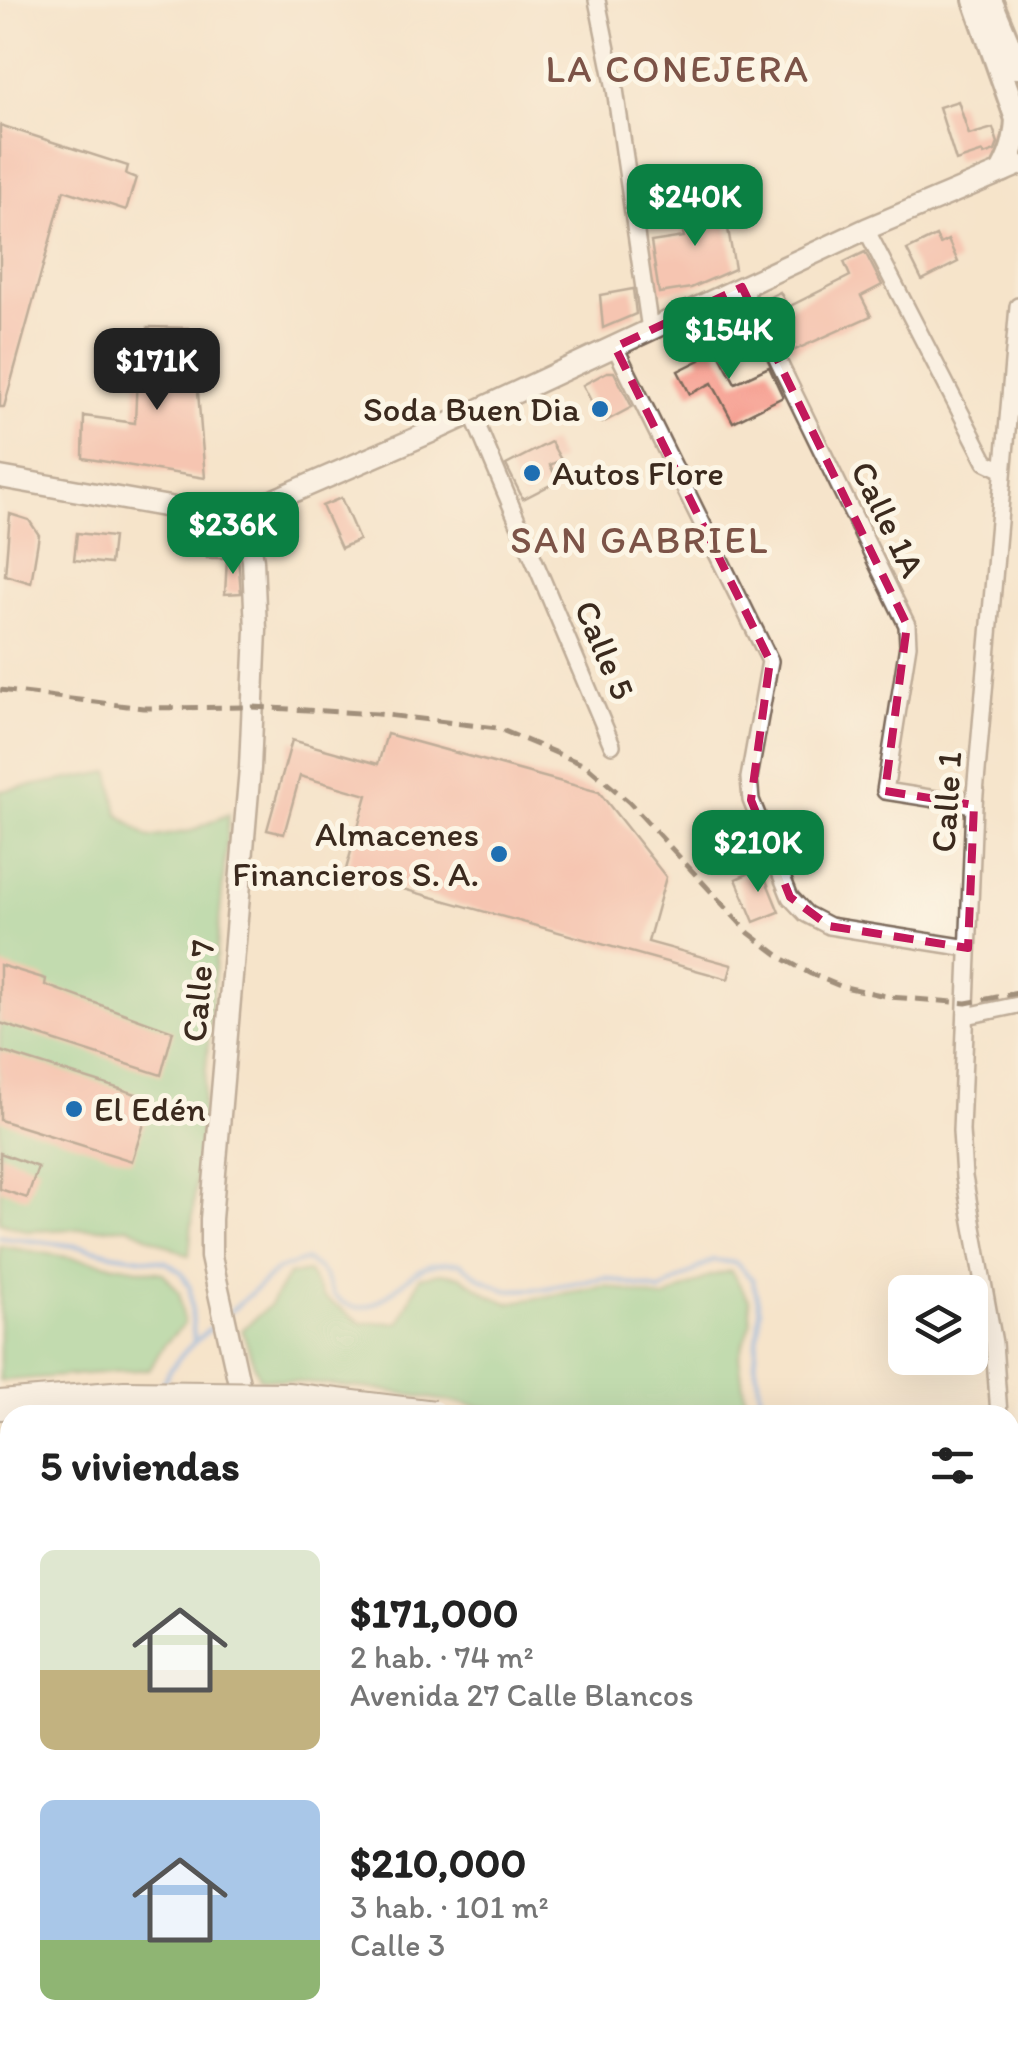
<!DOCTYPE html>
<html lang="es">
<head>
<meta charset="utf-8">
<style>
  :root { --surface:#fff; --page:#f6f6f6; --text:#222; --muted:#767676; --accent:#0b8043 }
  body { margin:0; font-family:Itim,sans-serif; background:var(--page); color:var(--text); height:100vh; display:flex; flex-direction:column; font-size:38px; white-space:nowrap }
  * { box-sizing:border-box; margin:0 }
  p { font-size:32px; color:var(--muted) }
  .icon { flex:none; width:55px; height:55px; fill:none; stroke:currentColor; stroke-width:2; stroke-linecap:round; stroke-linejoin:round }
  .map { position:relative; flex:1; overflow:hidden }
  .drawer { position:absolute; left:0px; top:1405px; width:1020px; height:640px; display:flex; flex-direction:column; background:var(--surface); border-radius:30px 30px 0 0; box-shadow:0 10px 40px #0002 }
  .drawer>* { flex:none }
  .fabs { position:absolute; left:888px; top:1275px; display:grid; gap:20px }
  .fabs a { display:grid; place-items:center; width:100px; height:100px; border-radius:15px; background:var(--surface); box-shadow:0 10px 40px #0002; font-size:50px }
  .price { position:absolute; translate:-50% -85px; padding:0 22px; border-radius:20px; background:var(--accent); color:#fff; font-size:32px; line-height:65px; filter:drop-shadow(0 2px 5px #0008) }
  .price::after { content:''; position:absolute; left:50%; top:60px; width:30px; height:22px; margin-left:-15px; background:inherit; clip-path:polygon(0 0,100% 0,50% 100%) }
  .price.on { background:#222; color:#fff }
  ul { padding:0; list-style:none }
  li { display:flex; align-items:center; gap:30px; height:250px; padding:0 40px }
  li span { display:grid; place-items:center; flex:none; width:280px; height:200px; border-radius:15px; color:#555 }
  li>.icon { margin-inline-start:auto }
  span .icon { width:120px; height:120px; fill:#fffc; stroke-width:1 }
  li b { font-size:42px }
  h2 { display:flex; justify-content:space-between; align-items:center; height:120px; padding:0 40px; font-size:42px }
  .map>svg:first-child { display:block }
</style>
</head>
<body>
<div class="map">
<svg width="1018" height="2045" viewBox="0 0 1018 2045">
  <rect width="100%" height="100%" fill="#fcf5e5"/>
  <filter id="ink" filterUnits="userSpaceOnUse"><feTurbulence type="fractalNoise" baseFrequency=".01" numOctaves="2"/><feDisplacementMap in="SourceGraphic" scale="20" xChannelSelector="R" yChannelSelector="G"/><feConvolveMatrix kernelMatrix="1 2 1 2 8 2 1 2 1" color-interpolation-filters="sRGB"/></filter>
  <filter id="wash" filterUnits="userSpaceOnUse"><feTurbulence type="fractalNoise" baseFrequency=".0048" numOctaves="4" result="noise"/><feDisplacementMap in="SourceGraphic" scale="40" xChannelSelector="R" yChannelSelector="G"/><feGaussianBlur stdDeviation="2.25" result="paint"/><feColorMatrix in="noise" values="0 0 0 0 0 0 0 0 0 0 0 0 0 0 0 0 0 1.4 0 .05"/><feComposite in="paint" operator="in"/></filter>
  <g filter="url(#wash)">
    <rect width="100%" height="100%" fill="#f6e4cb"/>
    <!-- green -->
    <g fill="#84d08e" stroke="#607d56" stroke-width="2.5">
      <path d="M110,772L118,814L149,838L191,831L229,814L189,1256L128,1227L27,1231L0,1222V791Z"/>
      <path d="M0,1246L163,1273L179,1292L184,1324L163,1346L150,1369L0,1381Z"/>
      <path d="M731,1271L749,1300L751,1322L739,1356L747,1415H528L382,1390L259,1378L242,1330L270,1305L288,1275L308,1272L323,1297L362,1323L400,1322L420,1277L440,1273L460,1276L491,1296L508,1303L606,1286L663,1299L710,1276Z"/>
      <path d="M10,1502V1709L0,1708V1503Z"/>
    </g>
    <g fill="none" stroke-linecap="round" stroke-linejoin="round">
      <!-- stream -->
      <g stroke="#7babe6" stroke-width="5">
        <path d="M0,1237L84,1247L113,1254L166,1262L181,1272L190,1288L194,1341"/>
        <path d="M230,1312L277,1270L306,1260C313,1265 319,1268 324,1275C328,1281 330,1291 335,1296C371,1331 398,1276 428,1266C438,1262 450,1263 460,1263L480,1278L506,1290L541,1289L605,1278L660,1291L713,1260L736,1263L753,1280L760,1310L755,1363L762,1402L769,1415"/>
        <path d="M160,1388C173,1360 194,1341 218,1322"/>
        <path d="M1010,1543L1018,1542"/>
        <path d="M0,1719H10"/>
        <path d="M0,2038L4,2045"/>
      </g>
    </g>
    <g id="blocks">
      <!-- building -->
      <g fill="#f6a093">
        <path d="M958,101L969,135L993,128L998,143L995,151L984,155L983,152L956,161L939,107Z"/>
        <path d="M0,125L128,166L126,174L136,178L126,210L64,190L4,407H0Z"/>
        <path d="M723,200L735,269L691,288L659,293L651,242L684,237L678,207Z"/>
        <path d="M936,236L940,244L948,240L958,262L922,280L907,250Z"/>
        <path d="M865,252L882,285L861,296L871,316L793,351L766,299L780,292L788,307L850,276L844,262Z"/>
        <path d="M633,289L636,314L603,328L600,295Z"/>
        <path d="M148,327L188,328L187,342L194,343L205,478L83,458L84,416L135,423L138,351L149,350Z"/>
        <path d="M709,335L735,383L769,367L783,397L733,422L712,383L690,394L678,371L700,360L691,343Z"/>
        <path d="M607,372H614L632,407L602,423L583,385Z"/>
        <path d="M551,442L561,460L550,465L558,481L523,499L506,465Z"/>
        <path d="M341,498L359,540L341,548L322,506Z"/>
        <path d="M10,514L29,520L39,535L31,583L5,575Z"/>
        <path d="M77,533L113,537L110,564L74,560Z"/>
        <path d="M208,536L227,537V558H207Z"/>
        <path d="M238,557L241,593L225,594L227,558Z"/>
        <path d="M387,734L599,792L666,877L648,942L732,965L728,979L345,873L367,795L300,776L284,834L267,830L292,740L378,764Z"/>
        <path d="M761,868L779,912L754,922L736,879Z"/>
        <path d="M0,965L46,979L45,985L173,1031L161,1075L0,1023Z"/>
        <path d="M0,1051L152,1099L132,1161L0,1120Z"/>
        <path d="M0,1153L38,1167L27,1198L0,1189Z"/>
      </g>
    </g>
  </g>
  <g filter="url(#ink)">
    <use href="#blocks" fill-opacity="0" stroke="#7c6b5b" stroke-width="2.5"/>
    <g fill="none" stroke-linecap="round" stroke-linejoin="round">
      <defs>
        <g id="street">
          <path d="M597,0L615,89L650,330"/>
          <path d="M866,229L986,462L1003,470"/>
          <path d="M742,287L907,625L908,645L885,791L974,805"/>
          <path d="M615,347L770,661L749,778L751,800L790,897L806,914L829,926L968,948"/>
          <path d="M472,413L612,745"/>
          <path d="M966,1016L1018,1005"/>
          <path d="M999,1415L994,1343L964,1177L961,1131L974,805L1018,306"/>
          <path d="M1010,1607L1018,1608"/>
          <path d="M1010,1731L1018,1727"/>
          <path d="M1010,1861L1018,1865"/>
          <path d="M325,2035L330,2045"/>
          <path d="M473,2035L477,2045"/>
          <path d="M719,2035L726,2045"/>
          <path d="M643,2045L651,2035"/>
          <path d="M821,2045L829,2035"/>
        </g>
        <g id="secondary">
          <path d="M0,477L203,513L244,510L274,500L431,432L866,229L1018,165"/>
          <path d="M244,510L253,560L256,630L250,768L211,1219V1257L246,1415"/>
          <path d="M199,2035L200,2045"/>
        </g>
        <g id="primary">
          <path d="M975,0L1017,119C1016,139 1012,153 1003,170"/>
          <path d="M990,0L1018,67"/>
        </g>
        <g id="highway">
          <path d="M0,1405L125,1395"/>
          <path d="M0,1454H10"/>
          <path d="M0,1482H10"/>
          <path d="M1010,1588L1018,1590"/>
          <path d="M1010,1624L1018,1625"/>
        </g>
      </defs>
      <!-- street casing -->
      <use href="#street" stroke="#7c6b5b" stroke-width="20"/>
      <!-- secondary casing -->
      <use href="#secondary" stroke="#7c6b5b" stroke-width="25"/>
      <!-- primary casing -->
      <use href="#primary" stroke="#7c6b5b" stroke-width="28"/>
      <!-- highway casing -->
      <use href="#highway" stroke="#7c6b5b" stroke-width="32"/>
      <!-- street -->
      <use href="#street" stroke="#fff" stroke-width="15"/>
      <!-- secondary -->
      <use href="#secondary" stroke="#fff" stroke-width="20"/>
      <!-- primary -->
      <use href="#primary" stroke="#fff" stroke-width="22"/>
      <!-- highway -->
      <use href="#highway" stroke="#fff" stroke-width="28"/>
      <!-- rail -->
      <path stroke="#3b2a1e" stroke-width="5" stroke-dasharray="15 8" stroke-linecap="butt" d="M0,690L143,708L252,707L378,714L497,728L587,766L629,802L749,933L782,958L811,974L840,986L890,997L966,1003L1018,993"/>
      <defs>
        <path id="highway-bridge" d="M125,1395L288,1397L434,1415"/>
      </defs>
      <!-- highway-bridge casing -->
      <use href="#highway-bridge" stroke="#7c6b5b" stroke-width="32" stroke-linecap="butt"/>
      <!-- highway-bridge -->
      <use href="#highway-bridge" stroke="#fff" stroke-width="28"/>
    </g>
  </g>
  <!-- marked area -->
  <path d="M0 0H1018V2045H0ZM742,287L907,625L885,791L974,805L968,948L829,926L790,897L751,800L770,661L615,347Z" fill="#f6e4cb" fill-opacity=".55" fill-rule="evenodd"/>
  <path fill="none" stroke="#c2185b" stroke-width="8" stroke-dasharray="20 12" stroke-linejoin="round" d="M742,287L907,625L885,791L974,805L968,948L829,926L790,897L751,800L770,661L615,347Z"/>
  <!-- markers -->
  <g fill="#1f6fb2" stroke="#fcf5e5" stroke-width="4">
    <circle cx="600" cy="409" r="10"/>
    <circle cx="532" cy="473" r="10"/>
    <circle cx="499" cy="854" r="10"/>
    <circle cx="74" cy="1109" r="10"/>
  </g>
  <g text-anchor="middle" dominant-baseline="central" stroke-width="10" stroke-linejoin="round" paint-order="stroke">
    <!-- poi labels -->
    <g font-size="35" fill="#3b2a1e" stroke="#fcf5e5" text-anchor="end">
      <text x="580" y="409">Soda Buen Dia</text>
      <text x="552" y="473" text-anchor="start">Autos Flore</text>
      <text x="479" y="834">Almacenes<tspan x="479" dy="40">Financieros S. A.</tspan></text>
      <text x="94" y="1109" text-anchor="start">El Edén</text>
    </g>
    <!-- street labels -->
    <g font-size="35" fill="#3b2a1e" stroke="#fcf5e5">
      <text transform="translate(888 519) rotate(64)">Calle 1A</text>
      <text transform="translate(605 650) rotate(67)">Calle 5</text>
      <text transform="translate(946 802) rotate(-86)">Calle 1</text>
      <text transform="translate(198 991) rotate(-85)">Calle 7</text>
    </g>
    <!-- neighbourhood labels -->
    <g font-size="38" letter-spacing="2.5" fill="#7c5347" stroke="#fcf5e5">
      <text x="678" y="69">LA CONEJERA</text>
      <text x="640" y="540">SAN GABRIEL</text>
    </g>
  </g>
</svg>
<div class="fabs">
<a><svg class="icon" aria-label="layers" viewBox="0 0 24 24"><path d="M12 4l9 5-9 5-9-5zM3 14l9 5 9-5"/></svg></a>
</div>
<b class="price" style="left:695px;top:249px">$240K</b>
<b class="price" style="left:729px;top:382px">$154K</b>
<b class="price on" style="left:157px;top:413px">$171K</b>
<b class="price" style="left:233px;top:577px">$236K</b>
<b class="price" style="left:758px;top:895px">$210K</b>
<section class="drawer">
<h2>5 viviendas<svg class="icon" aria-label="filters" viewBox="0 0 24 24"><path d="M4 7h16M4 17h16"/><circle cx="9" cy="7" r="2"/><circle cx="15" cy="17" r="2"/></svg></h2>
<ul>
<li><span style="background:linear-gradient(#dfe7d0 60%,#c2b280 0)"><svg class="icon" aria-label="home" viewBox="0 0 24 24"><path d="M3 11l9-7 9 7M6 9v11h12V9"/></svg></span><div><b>$171,000</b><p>2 hab. · 74 m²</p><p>Avenida 27 Calle Blancos</p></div></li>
<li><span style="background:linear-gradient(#a9c7e8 70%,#8fb573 0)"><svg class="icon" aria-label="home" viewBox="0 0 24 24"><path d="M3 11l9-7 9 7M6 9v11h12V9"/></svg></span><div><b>$210,000</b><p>3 hab. · 101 m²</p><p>Calle 3</p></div></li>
</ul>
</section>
</div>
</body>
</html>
